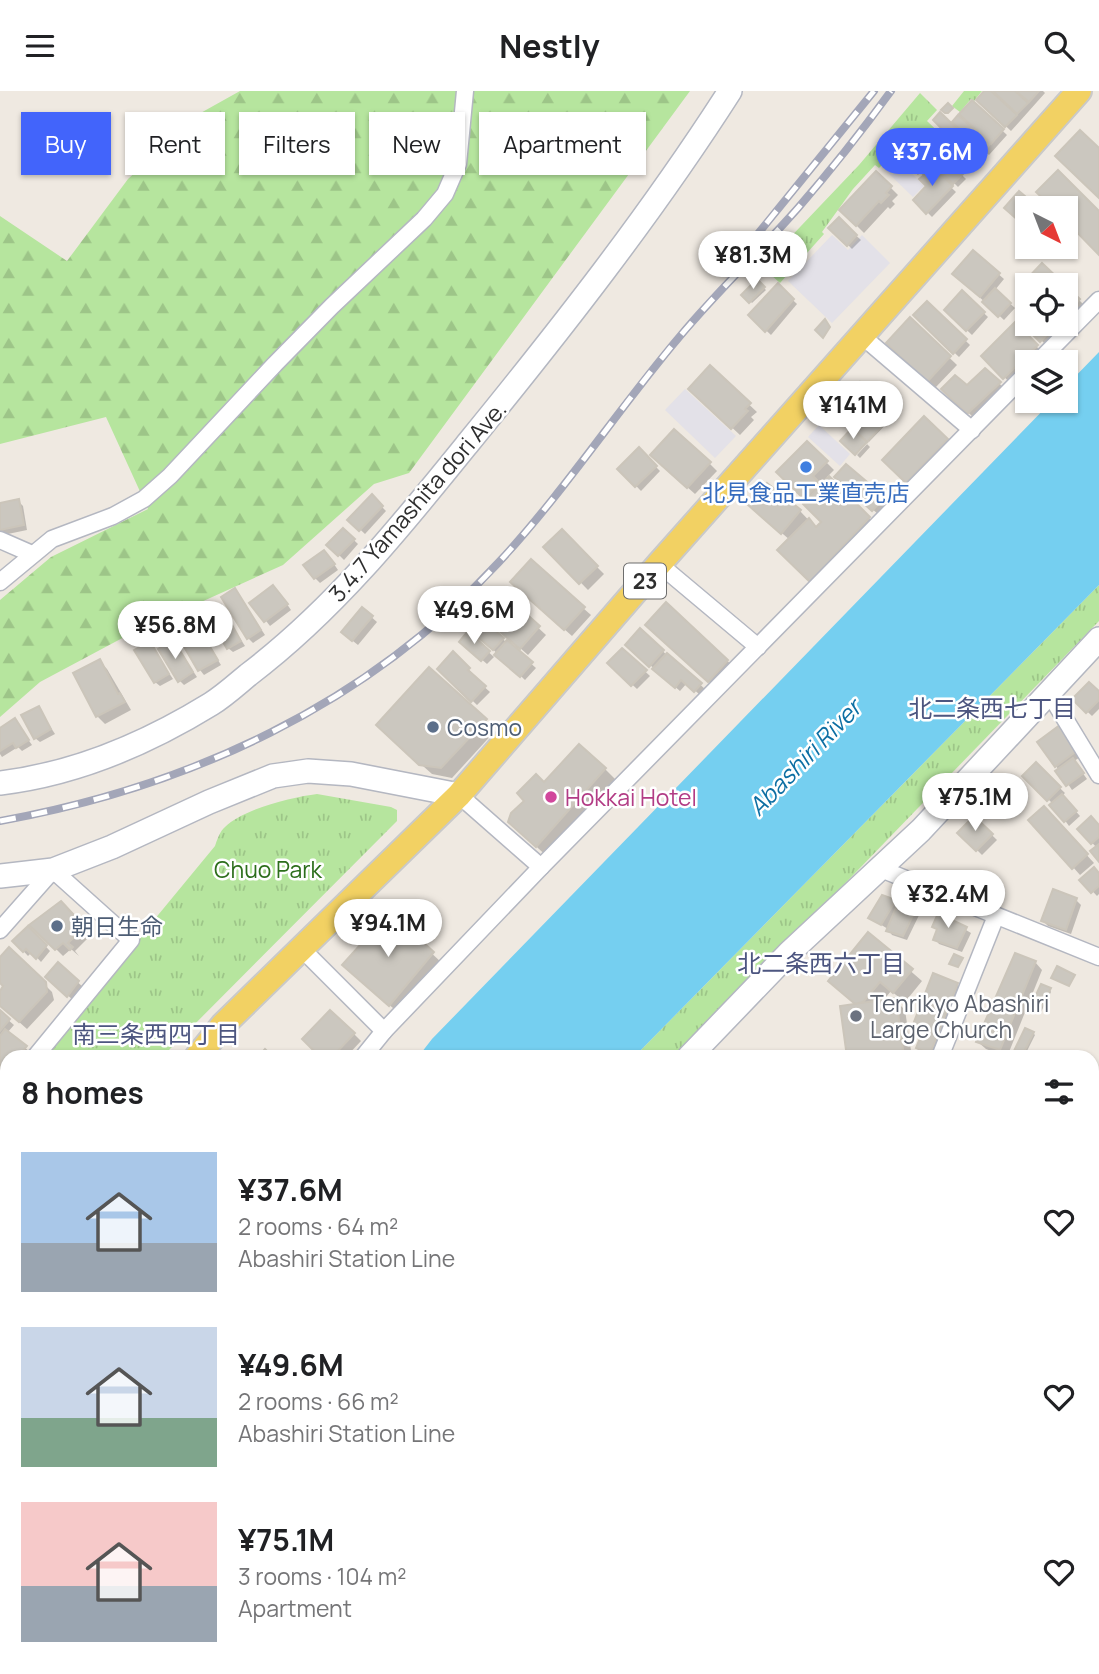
<!DOCTYPE html>
<html lang="en">
<head>
<meta charset="utf-8">
<style>
  :root { --surface:#fff; --page:#f6f6f6; --text:#202124; --muted:#757577; --accent:#4264fb }
  body { margin:0; font-family:Manrope,"Noto Sans JP",sans-serif; background:var(--page); color:var(--text); height:100vh; display:flex; flex-direction:column; font-size:26px; white-space:nowrap }
  * { box-sizing:border-box; margin:0 }
  p { font-size:23px; color:var(--muted) }
  .icon { flex:none; width:38px; height:38px; fill:none; stroke:currentColor; stroke-width:2; stroke-linecap:round; stroke-linejoin:round }
  .map { position:relative; flex:1; overflow:hidden }
  .side { position:absolute; left:0px; top:959px; width:1099px; height:625px; display:flex; flex-direction:column; background:var(--surface); border-radius:21px 21px 0 0; box-shadow:0 2px 5px #0004 }
  .side>* { flex:none }
  .guide { position:absolute; left:21px; top:21px; width:700px; height:63px; display:flex; gap:14px }
  .needle { width:46px; rotate:138deg }
  .buttons { position:absolute; left:1015px; top:105px; display:grid; gap:14px }
  .buttons a { display:grid; place-items:center; width:63px; height:63px; border-radius:0px; background:var(--surface); box-shadow:0 2px 5px #0004; font-size:35px }
  .price { position:absolute; translate:-50% -60px; padding:0 16px; border-radius:24px; background:#fff; color:#222; font-size:23px; line-height:46px; filter:drop-shadow(0 2px 4px #0008) }
  .price::after { content:''; position:absolute; left:50%; top:42px; width:21px; height:16px; margin-left:-10px; background:inherit; clip-path:polygon(0 0,100% 0,50% 100%) }
  .price.current { background:var(--accent); color:#fff }
  ul { padding:0; list-style:none }
  li { display:flex; align-items:center; gap:21px; height:175px; padding:0 21px }
  li span { display:grid; place-items:center; flex:none; width:196px; height:140px; border-radius:0px; color:#555 }
  li>.icon { margin-inline-start:auto }
  span .icon { width:84px; height:84px; fill:#fffc; stroke-width:1 }
  li b { font-size:30px }
  h2 { display:flex; justify-content:space-between; align-items:center; height:84px; padding:0 21px; font-size:30px }
  .pill { padding:0 24px; border-radius:0px; background:var(--surface); box-shadow:0 2px 5px #0004; font-size:24px; line-height:63px }
  .pill.current { background:var(--accent); color:#fff }
  header { display:flex; justify-content:space-between; align-items:center; height:91px; padding:0 21px; background:var(--surface); font-size:32px; font-weight:700 }
  .map>svg:first-child { display:block }
</style>
</head>
<body>
<header><svg class="icon" aria-label="menu" viewBox="0 0 24 24"><path d="M4 6h16M4 12h16M4 18h16"/></svg>Nestly<svg class="icon" aria-label="search" viewBox="0 0 24 24"><circle cx="10" cy="10" r="6"/><path d="M15 15l6 6"/></svg></header>
<div class="map">
<svg width="1099" height="1583" viewBox="0 0 1099 1583">
  <defs>
    <pattern id="grass-tufts" width="24" height="20" patternUnits="userSpaceOnUse" patternTransform="scale(1.75)"><rect width="24" height="20" fill="#b6e59e"/><path d="M3 7l-1-3M5 7V3M7 7l1-3M15 17l-1-3M17 17v-4M19 17l1-3" fill="none" stroke="#9dc588"/></pattern>
    <pattern id="forest-firs" width="22" height="20" patternUnits="userSpaceOnUse" patternTransform="scale(1.75)"><rect width="22" height="20" fill="#b6e59e"/><path d="M5 1l3.5 6h-7zM16 11l3.5 6h-7z" fill="#9dc588"/></pattern>
  </defs>
  <rect width="100%" height="100%" fill="#efe9e1"/>
  <!-- industrial -->
  <g fill="#e3e1e8">
    <path d="M895,65L924,95L913,106L883,77Z"/>
    <path d="M832,144L848,159L862,144L890,172L832,232L788,190Z"/>
    <path d="M685,298L736,345L715,367L665,319Z"/>
    <path d="M819,334L850,363L840,375L808,346Z"/>
  </g>
  <!-- education -->
  <path fill="#f0e6d1" d="M913,1577H1025L1022,1583H929Z"/>
  <!-- grass -->
  <g fill="url(#grass-tufts)">
    <path d="M964,0H982L974,10L971,8L960,21L952,15Z"/>
    <path d="M920,2L937,19L927,30L951,53L945,60L940,55L927,67L907,49L879,77L875,74L853,98L822,141L824,143L780,192L762,176L859,74Z"/>
    <path d="M1099,494V530L678,965L634,966Z"/>
    <path d="M317,703L391,716L397,719V730L162,966H41L215,755C217,749 220,740 225,736C243,718 293,706 317,703Z"/>
    <path d="M251,1577H294L305,1583H253Z"/>
    <path d="M333,1577H371L370,1583H329Z"/>
  </g>
  <!-- forest -->
  <path fill="url(#forest-firs)" d="M240,0H690L409,382L374,393L283,474L128,544L40,591L0,626V509L51,466L148,418L106,326L0,353V125L67,170L128,88L197,24Z"/>
  <!-- water -->
  <g fill="#75cff0">
    <path d="M1099,261V494L634,966H418L432,948L1052,310H1066V295Z"/>
    <path d="M16,1577H221L218,1583H12Z"/>
  </g>
  <!-- shadow -->
  <g fill="#0003">
    <path d="M986,0L1011,19L1013,17L995,0H1043L1045,2L1011,40L978,9Z"/>
    <path d="M972,11L1007,44L989,64L964,43L963,45L985,68L980,73L935,29L951,34Z"/>
    <path d="M907,54L956,101L932,126L915,109L929,95L926,84L922,79L918,84L897,63Z"/>
    <path d="M939,62L966,88L958,96L932,70Z"/>
    <path d="M876,82L898,104L892,110L895,113L890,118L888,116L864,142L841,119Z"/>
    <path d="M839,129L861,149L852,158L831,137Z"/>
    <path d="M973,161L1004,188L995,199L1015,217L1004,229L959,187Z"/>
    <path d="M757,191L766,199L752,212L744,204Z"/>
    <path d="M778,195L797,213L771,244L750,224Z"/>
    <path d="M1066,196L1094,224L1057,265L1020,228L1027,221V233H1066Z"/>
    <path d="M962,202L988,226L972,244L946,219Z"/>
    <path d="M927,212L970,254L959,266L915,224Z"/>
    <path d="M910,229L957,274L935,297L888,252Z"/>
    <path d="M1015,234L1044,263L1035,271H1027V279L1012,294L984,265Z"/>
    <path d="M710,277L757,321L751,326L754,329L740,344L691,298Z"/>
    <path d="M985,279L1004,297L973,326L943,298L967,296Z"/>
    <path d="M861,294L894,325L867,353L870,356L860,367L857,364L869,351L867,348L863,350L861,338L865,327Z"/>
    <path d="M924,328L954,356L914,398L885,369Z"/>
    <path d="M807,352L834,379L827,386L879,437L821,500L779,459L790,449L757,421L800,420L817,438L824,431L808,410L779,381Z"/>
    <path d="M639,359L660,380L641,400L620,378Z"/>
    <path d="M660,372H709L717,380L695,403Z"/>
    <path d="M841,391L883,407L888,412L878,423Z"/>
    <path d="M372,406L386,420L365,443L350,429Z"/>
    <path d="M18,410L23,415L27,439L3,444L0,441V414Z"/>
    <path d="M343,439L358,453L344,469L329,454Z"/>
    <path d="M562,441L604,483L588,499L546,456Z"/>
    <path d="M329,466L338,479L320,492L315,487Z"/>
    <path d="M235,499L265,544L253,552L248,547Z"/>
    <path d="M520,499L583,517L591,524L572,545Z"/>
    <path d="M278,500L291,519L270,535L252,512Z"/>
    <path d="M503,504L546,544L528,564L492,532Z"/>
    <path d="M666,513L735,577L716,597L655,541Z"/>
    <path d="M220,516L245,555L233,561L228,557Z"/>
    <path d="M362,518L377,531L358,554L348,546Z"/>
    <path d="M190,524L221,574L204,584L200,579Z"/>
    <path d="M484,532L536,577L525,589L480,546Z"/>
    <path d="M640,540L705,598L700,604L687,592L680,600L627,554Z"/>
    <path d="M468,543L494,566L487,573L466,555Z"/>
    <path d="M173,550L197,586L184,594L180,590Z"/>
    <path d="M149,552L173,588L160,595L155,591Z"/>
    <path d="M622,559L650,585L637,598L609,572Z"/>
    <path d="M453,563L473,583L472,585L490,601L477,614L440,578Z"/>
    <path d="M99,570L107,578L131,619L105,633L97,625L75,583Z"/>
    <path d="M1099,603V618L1092,625L1074,608Z"/>
    <path d="M38,617L55,643L40,651L35,647Z"/>
    <path d="M15,630L32,654L22,660L18,656L2,666L0,663V639Z"/>
    <path d="M485,630L495,640L452,687L432,683L388,644Z"/>
    <path d="M1060,637L1082,665L1074,670L1087,688L1072,699L1056,675Z"/>
    <path d="M1036,674L1065,702L1062,705L1080,725L1069,735L1053,713L1025,685Z"/>
    <path d="M605,678L620,693L552,770L526,746L527,710L544,693Z"/>
    <path d="M1051,725L1094,772L1080,784L1073,776Z"/>
    <path d="M974,727L997,749L982,764L960,742Z"/>
    <path d="M1099,736V768L1097,757L1080,739Z"/>
    <path d="M1099,784V803L1097,805L1082,789Z"/>
    <path d="M1054,801L1076,809L1081,814L1071,843L1048,835L1043,830Z"/>
    <path d="M895,811L898,814L918,813L922,818L907,849L892,844L888,838L870,827Z"/>
    <path d="M69,819L91,844L75,860L79,865L71,858L63,865L32,834Z"/>
    <path d="M391,824L443,873L400,923L354,884Z"/>
    <path d="M952,827L956,833L971,842L962,861L939,853L935,848L938,840L934,836Z"/>
    <path d="M28,837L50,860L41,871L32,861L28,865L14,850Z"/>
    <path d="M868,843L922,890L905,911L891,900L882,911L895,909L905,919L912,966H849L857,914L840,900Z"/>
    <path d="M10,859L52,901L54,909L27,938L0,914V899L2,900L5,895L0,890V869Z"/>
    <path d="M1035,871L1042,879L1007,966L986,958L978,951Z"/>
    <path d="M58,874L83,896L73,909L47,886Z"/>
    <path d="M934,884L957,894L965,901L939,966L926,964L919,957L923,944L914,936Z"/>
    <path d="M1050,899L1051,901L1041,921L1033,918L1032,917Z"/>
    <path d="M0,922L14,934L7,942L30,961L26,966H7V989L0,998Z"/>
    <path d="M1033,942L1035,944L1025,964L1018,961L1016,960Z"/>
    <path d="M354,943L361,950L346,966H322Z"/>
    <path d="M1092,1108L1096,1112L1092,1121Z"/>
    <path d="M7,1137V1221L0,1218V1148Z"/>
    <path d="M0,1485L7,1489V1537L0,1549Z"/>
    <path d="M605,1577H686L683,1583H603Z"/>
    <path d="M715,1577H848L845,1583H721Z"/>
    <path d="M917,1577H936L934,1583Z"/>
  </g>
  <!-- building -->
  <g fill="#cbc7bf" stroke="#cbc5ba" stroke-width="2">
    <path d="M984,0H991L1017,24L1005,36L976,9Z"/>
    <path d="M993,0H1015L1028,12L1017,23Z"/>
    <path d="M1016,0H1039L1029,11Z"/>
    <path d="M972,9L1004,38L991,53L959,23Z"/>
    <path d="M948,12L953,17L948,22H945L941,19Z"/>
    <path d="M940,21L982,62L974,70L933,29Z"/>
    <path d="M958,24L990,53L984,61L952,31Z"/>
    <path d="M1080,39L1099,57V107L1055,65Z"/>
    <path d="M907,51L924,68L912,81L895,63Z"/>
    <path d="M956,53L972,71L965,79L952,66L955,63L950,59Z"/>
    <path d="M939,59L963,83L953,93L929,70Z"/>
    <path d="M928,71L953,95L926,123L913,109L926,95L919,88L924,84L920,80Z"/>
    <path d="M1058,79L1099,120V164L1066,130V117H1053L1036,101Z"/>
    <path d="M876,80L892,95L886,102L889,104L881,112L879,110L856,135L839,119Z"/>
    <path d="M1019,100L1039,117H1027V137L1004,117Z"/>
    <path d="M839,126L857,144L847,155L828,137Z"/>
    <path d="M973,159L1000,182L980,206L952,183Z"/>
    <path d="M1042,172L1080,208L1066,224V194H1027L1024,191Z"/>
    <path d="M757,188L765,196L749,212L741,204Z"/>
    <path d="M778,192L794,208L765,241L748,224Z"/>
    <path d="M995,197L1011,212L998,226L982,211Z"/>
    <path d="M962,199L985,221L966,240L944,219Z"/>
    <path d="M927,210L967,248L953,263L913,224Z"/>
    <path d="M1027,219V233H1057L1040,251L1017,228Z"/>
    <path d="M910,226L951,265L927,291L886,252Z"/>
    <path d="M825,228L830,236L823,247L815,239Z"/>
    <path d="M1015,231L1038,254L1003,288L981,265Z"/>
    <path d="M710,274L751,312L745,318L748,320L731,338L688,298Z"/>
    <path d="M985,277L1001,291L967,323L941,298L955,284L967,294Z"/>
    <path d="M860,291L894,322L867,351L856,341L859,338L855,334L862,327L843,309Z"/>
    <path d="M924,325L948,348L906,392L882,369Z"/>
    <path d="M852,337L867,351L855,364L840,350Z"/>
    <path d="M674,338L711,371L687,397L650,364Z"/>
    <path d="M807,350L828,370L813,385L820,392L804,408L776,381Z"/>
    <path d="M639,356L657,375L635,396L617,378Z"/>
    <path d="M846,373L885,406L872,420L834,386Z"/>
    <path d="M829,385L870,426L810,491L777,459L809,427L816,436L821,431L803,413Z"/>
    <path d="M767,392L801,419L781,443L748,414Z"/>
    <path d="M372,403L383,415L359,440L347,429Z"/>
    <path d="M19,408L24,434L0,439V412Z"/>
    <path d="M343,437L355,448L338,465L326,454Z"/>
    <path d="M562,438L598,475L579,493L543,456Z"/>
    <path d="M324,459L335,473L314,488L303,474Z"/>
    <path d="M531,468L585,516L564,539L510,491Z"/>
    <path d="M273,494L288,513L264,531L249,512Z"/>
    <path d="M235,497L261,539L247,548L221,506Z"/>
    <path d="M503,502L540,535L520,558L482,525Z"/>
    <path d="M666,511L728,569L708,591L645,534Z"/>
    <path d="M221,514L241,550L227,558L206,522Z"/>
    <path d="M362,516L373,525L352,550L341,541Z"/>
    <path d="M190,522L218,569L198,580L171,533Z"/>
    <path d="M483,529L504,547L493,559L473,542Z"/>
    <path d="M640,537L664,559L649,576L625,554Z"/>
    <path d="M468,540L490,560L481,570L459,551Z"/>
    <path d="M173,548L193,581L178,591L158,558Z"/>
    <path d="M507,549L533,571L520,586L494,564Z"/>
    <path d="M150,550L169,583L154,592L134,559Z"/>
    <path d="M622,557L647,579L631,595L607,572Z"/>
    <path d="M453,560L470,577L468,579L486,595L471,611L437,578Z"/>
    <path d="M667,562L702,592L694,601L681,589L675,597L652,578Z"/>
    <path d="M100,568L118,603L120,602L125,611L96,626L73,582Z"/>
    <path d="M429,576L487,628L441,677L419,674L376,634Z"/>
    <path d="M1089,591L1099,600V609L1086,622L1072,608Z"/>
    <path d="M39,615L51,638L34,648L21,624Z"/>
    <path d="M15,627L29,649L16,657L13,652L0,660V637Z"/>
    <path d="M1060,634L1078,659L1055,676L1037,651Z"/>
    <path d="M579,653L606,677L536,756L508,731L511,722L524,710L517,702L536,683L544,691Z"/>
    <path d="M1073,667L1084,682L1066,695L1055,680Z"/>
    <path d="M1036,671L1061,696L1047,710L1022,685Z"/>
    <path d="M1062,703L1077,720L1064,731L1049,714Z"/>
    <path d="M1044,715L1088,763L1072,778L1028,729Z"/>
    <path d="M974,725L993,743L976,760L957,742Z"/>
    <path d="M1091,725L1099,734V746L1091,753L1077,738Z"/>
    <path d="M1099,753V771L1090,760Z"/>
    <path d="M1094,776L1099,782V795L1091,802L1079,789Z"/>
    <path d="M1053,798L1077,807L1066,839L1041,830Z"/>
    <path d="M882,804L896,809L881,834L868,827Z"/>
    <path d="M901,805L919,812L903,845L886,840Z"/>
    <path d="M61,810L85,836L68,852L73,856L70,859L63,852L55,859L29,834Z"/>
    <path d="M939,820L953,826L952,829L967,836L957,857L933,849L937,838L932,836Z"/>
    <path d="M390,821L434,861L389,915L342,874Z"/>
    <path d="M28,835L47,854L36,868L26,858L23,861L12,850Z"/>
    <path d="M868,841L913,878L893,902L880,891L863,911L855,913L828,890Z"/>
    <path d="M9,856L46,891L47,901L19,931L0,915V900L3,895L0,892V866Z"/>
    <path d="M1015,862L1036,870L1000,959L976,951Z"/>
    <path d="M954,863L963,867L958,876L949,873Z"/>
    <path d="M58,871L79,890L67,906L45,886Z"/>
    <path d="M1057,875L1075,884L1069,895L1051,887Z"/>
    <path d="M933,882L958,892L930,963L916,957L923,940L912,936Z"/>
    <path d="M1041,893L1051,897L1039,920L1030,917Z"/>
    <path d="M896,907L904,966H847L840,915Z"/>
    <path d="M0,919L10,928L0,940Z"/>
    <path d="M330,919L355,942L332,966H320L302,948Z"/>
    <path d="M1025,937L1034,941L1023,963L1014,960Z"/>
    <path d="M5,938L27,955L18,966H7V979L0,988V945Z"/>
    <path d="M265,958L273,966H258Z"/>
    <path d="M7,1134V1202L4,1207L0,1205V1145Z"/>
    <path d="M1092,1143L1099,1146V1165L1092,1162Z"/>
    <path d="M1094,1206L1099,1207V1256L1092,1253V1211Z"/>
    <path d="M1097,1259L1099,1260V1285L1092,1282V1269Z"/>
    <path d="M1094,1300L1099,1302V1347L1092,1344V1304Z"/>
    <path d="M0,1435L7,1439V1462L0,1457Z"/>
    <path d="M0,1483L7,1487V1496L0,1508Z"/>
    <path d="M1092,1575H1096V1583H1064V1577Z"/>
    <path d="M604,1577H672L669,1583H601Z"/>
    <path d="M711,1577L725,1583H708Z"/>
    <path d="M715,1577H738L736,1583Z"/>
    <path d="M742,1577H834L831,1583H740Z"/>
  </g>
  <g fill="none" stroke-linecap="round" stroke-linejoin="round">
    <defs>
      <g id="street">
        <path d="M862,245L972,339"/>
        <path d="M1038,271L1099,209"/>
        <path d="M0,449L32,463"/>
        <path d="M659,473L758,556"/>
        <path d="M0,491L52,448L113,425L144,408L170,385L275,273L332,215L424,128L445,103L458,73L465,0"/>
        <path d="M1048,600L1099,684"/>
        <path d="M459,704L541,776"/>
        <path d="M881,778L1099,866"/>
        <path d="M0,839L53,779L131,849L35,966"/>
        <path d="M302,858L384,940"/>
        <path d="M363,966L384,940L541,776L1027,282"/>
        <path d="M940,966L996,825"/>
        <path d="M0,1004L7,997"/>
        <path d="M1092,1184L1099,1186"/>
        <path d="M0,1223L7,1225"/>
        <path d="M1092,1439L1099,1422"/>
        <path d="M1092,1498L1099,1501"/>
        <path d="M0,1542L7,1529"/>
        <path d="M691,1583L694,1577"/>
        <path d="M1036,1583L1039,1577"/>
      </g>
      <g id="secondary">
        <path d="M0,692C76,683 146,653 211,613C224,605 236,594 248,584C334,519 402,434 469,351C561,238 652,122 730,0"/>
        <path d="M0,785L53,779L112,756L209,711L273,685L308,680L351,683L459,704"/>
        <path d="M689,966L789,862L921,739L1099,548"/>
        <path d="M0,1381L7,1384"/>
        <path d="M498,1577L514,1583"/>
      </g>
      <g id="primary">
        <path d="M197,966L223,934L459,704L659,473L1079,0"/>
        <path d="M0,1271L7,1257"/>
      </g>
    </defs>
    <!-- street casing -->
    <use href="#street" stroke="#b4b7c1" stroke-width="19"/>
    <!-- secondary casing -->
    <use href="#secondary" stroke="#b4b7c1" stroke-width="26"/>
    <!-- primary casing -->
    <use href="#primary" stroke="#c9c9c9" stroke-width="28"/>
    <!-- street -->
    <use href="#street" stroke="#fff" stroke-width="16"/>
    <!-- secondary -->
    <use href="#secondary" stroke="#fff" stroke-width="23"/>
    <!-- primary -->
    <use href="#primary" stroke="#f2d163" stroke-width="24"/>
    <defs>
      <g id="rail">
        <path d="M726,182L874,0"/>
        <path d="M0,730C189,696 367,614 499,471C565,400 618,318 681,244C718,200 760,160 798,117C831,79 862,40 891,0"/>
      </g>
    </defs>
    <!-- rail casing -->
    <use href="#rail" stroke="#a3a6b8" stroke-width="8"/>
    <!-- rail -->
    <use href="#rail" stroke="#fff" stroke-width="5" stroke-dasharray="16" stroke-linecap="butt"/>
  </g>
  <!-- markers -->
  <circle fill="#3f7fe0" stroke="#fff" stroke-width="2.5" cx="806" cy="376" r="7"/>
  <g fill="#5c6f8a" stroke="#fff" stroke-width="2.5">
    <circle cx="433" cy="636" r="7"/>
    <circle cx="57" cy="835" r="7"/>
  </g>
  <circle fill="#d1479c" stroke="#fff" stroke-width="2.5" cx="551" cy="706" r="7"/>
  <circle fill="#6b7280" stroke="#fff" stroke-width="2.5" cx="856" cy="925" r="7"/>
  <g text-anchor="middle" dominant-baseline="central" stroke-width="5" stroke-linejoin="round" paint-order="stroke">
    <!-- shield labels -->
    <rect fill="#fff" stroke="#6d6d6d" stroke-width="2" x="624" y="472.5" width="42" height="35" rx="5"/>
    <g font-size="21" font-weight="bold" fill="#2e2e2e">
      <text x="645" y="490">23</text>
    </g>
    <!-- shop labels -->
    <g font-size="23" fill="#366cbe" stroke="#fff">
      <text x="806" y="401">北見食品工業直売店</text>
    </g>
    <!-- street labels -->
    <g font-size="23" fill="#2e2e2e" stroke="#fff">
      <text transform="translate(417 410) rotate(-49)">3.4.7 Yamashita dori Ave.</text>
    </g>
    <!-- service labels -->
    <g font-size="23" fill="#4e5e75" stroke="#fff" text-anchor="start">
      <text x="447" y="636">Cosmo</text>
      <text x="71" y="835">朝日生命</text>
    </g>
    <!-- hotel labels -->
    <g font-size="23" fill="#b23c85" stroke="#fff" text-anchor="start">
      <text x="565" y="706">Hokkai Hotel</text>
    </g>
    <!-- park labels -->
    <g font-size="23" fill="#2c6e1b" stroke="#fff">
      <text x="268" y="778">Chuo Park</text>
    </g>
    <!-- worship labels -->
    <g font-size="23" fill="#5b616d" stroke="#fff" text-anchor="start">
      <text x="870" y="912">Tenrikyo Abashiri<tspan x="870" dy="26">Large Church</tspan></text>
    </g>
    <!-- neighbourhood labels -->
    <g font-size="24" fill="#4d5680" stroke="#fff">
      <text x="992" y="616">北二条西七丁目</text>
      <text x="821" y="871">北二条西六丁目</text>
      <text x="156" y="942">南三条西四丁目</text>
    </g>
    <!-- water labels -->
    <g font-size="24" font-style="italic" fill="#0d6fa3" stroke="#fff">
      <text transform="translate(804 666) rotate(-46)">Abashiri River</text>
    </g>
  </g>
</svg>
<div class="buttons">
<a><svg class="needle" viewBox="-14 -14 28 28"><path d="M0-13l5 13h-10z" fill="#e53935"/><path d="M0 13l5-13h-10z" fill="#757577"/></svg></a>
<a><svg class="icon" aria-label="locate" viewBox="0 0 24 24"><circle cx="12" cy="12" r="6"/><path d="M12 2v4M12 18v4M2 12h4M18 12h4"/></svg></a>
<a><svg class="icon" aria-label="layers" viewBox="0 0 24 24"><path d="M12 4l9 5-9 5-9-5zM3 14l9 5 9-5"/></svg></a>
</div>
<b class="price current" style="left:932px;top:97px">¥37.6M</b>
<b class="price" style="left:753px;top:200px">¥81.3M</b>
<b class="price" style="left:853px;top:350px">¥141M</b>
<b class="price" style="left:474px;top:555px">¥49.6M</b>
<b class="price" style="left:175px;top:570px">¥56.8M</b>
<b class="price" style="left:975px;top:742px">¥75.1M</b>
<b class="price" style="left:948px;top:839px">¥32.4M</b>
<b class="price" style="left:388px;top:868px">¥94.1M</b>
<div class="guide">
<a class="pill current">Buy</a>
<a class="pill">Rent</a>
<a class="pill">Filters</a>
<a class="pill">New</a>
<a class="pill">Apartment</a>
</div>
<section class="side">
<h2>8 homes<svg class="icon" aria-label="filters" viewBox="0 0 24 24"><path d="M4 7h16M4 17h16"/><circle cx="9" cy="7" r="2"/><circle cx="15" cy="17" r="2"/></svg></h2>
<ul>
<li><span style="background:linear-gradient(#a9c7e8 65%,#9aa5b1 0)"><svg class="icon" aria-label="home" viewBox="0 0 24 24"><path d="M3 11l9-7 9 7M6 9v11h12V9"/></svg></span><div><b>¥37.6M</b><p>2 rooms · 64 m²</p><p>Abashiri Station Line</p></div><svg class="icon" aria-label="heart" viewBox="0 0 24 24"><path d="M12 20l-8-8c-3-5 5-10 8-4 3-6 11-1 8 4z"/></svg></li>
<li><span style="background:linear-gradient(#c9d6e8 65%,#7fa58c 0)"><svg class="icon" aria-label="home" viewBox="0 0 24 24"><path d="M3 11l9-7 9 7M6 9v11h12V9"/></svg></span><div><b>¥49.6M</b><p>2 rooms · 66 m²</p><p>Abashiri Station Line</p></div><svg class="icon" aria-label="heart" viewBox="0 0 24 24"><path d="M12 20l-8-8c-3-5 5-10 8-4 3-6 11-1 8 4z"/></svg></li>
<li><span style="background:linear-gradient(#f6c9c9 60%,#9aa5b1 0)"><svg class="icon" aria-label="home" viewBox="0 0 24 24"><path d="M3 11l9-7 9 7M6 9v11h12V9"/></svg></span><div><b>¥75.1M</b><p>3 rooms · 104 m²</p><p>Apartment</p></div><svg class="icon" aria-label="heart" viewBox="0 0 24 24"><path d="M12 20l-8-8c-3-5 5-10 8-4 3-6 11-1 8 4z"/></svg></li>
</ul>
</section>
</div>
</body>
</html>
